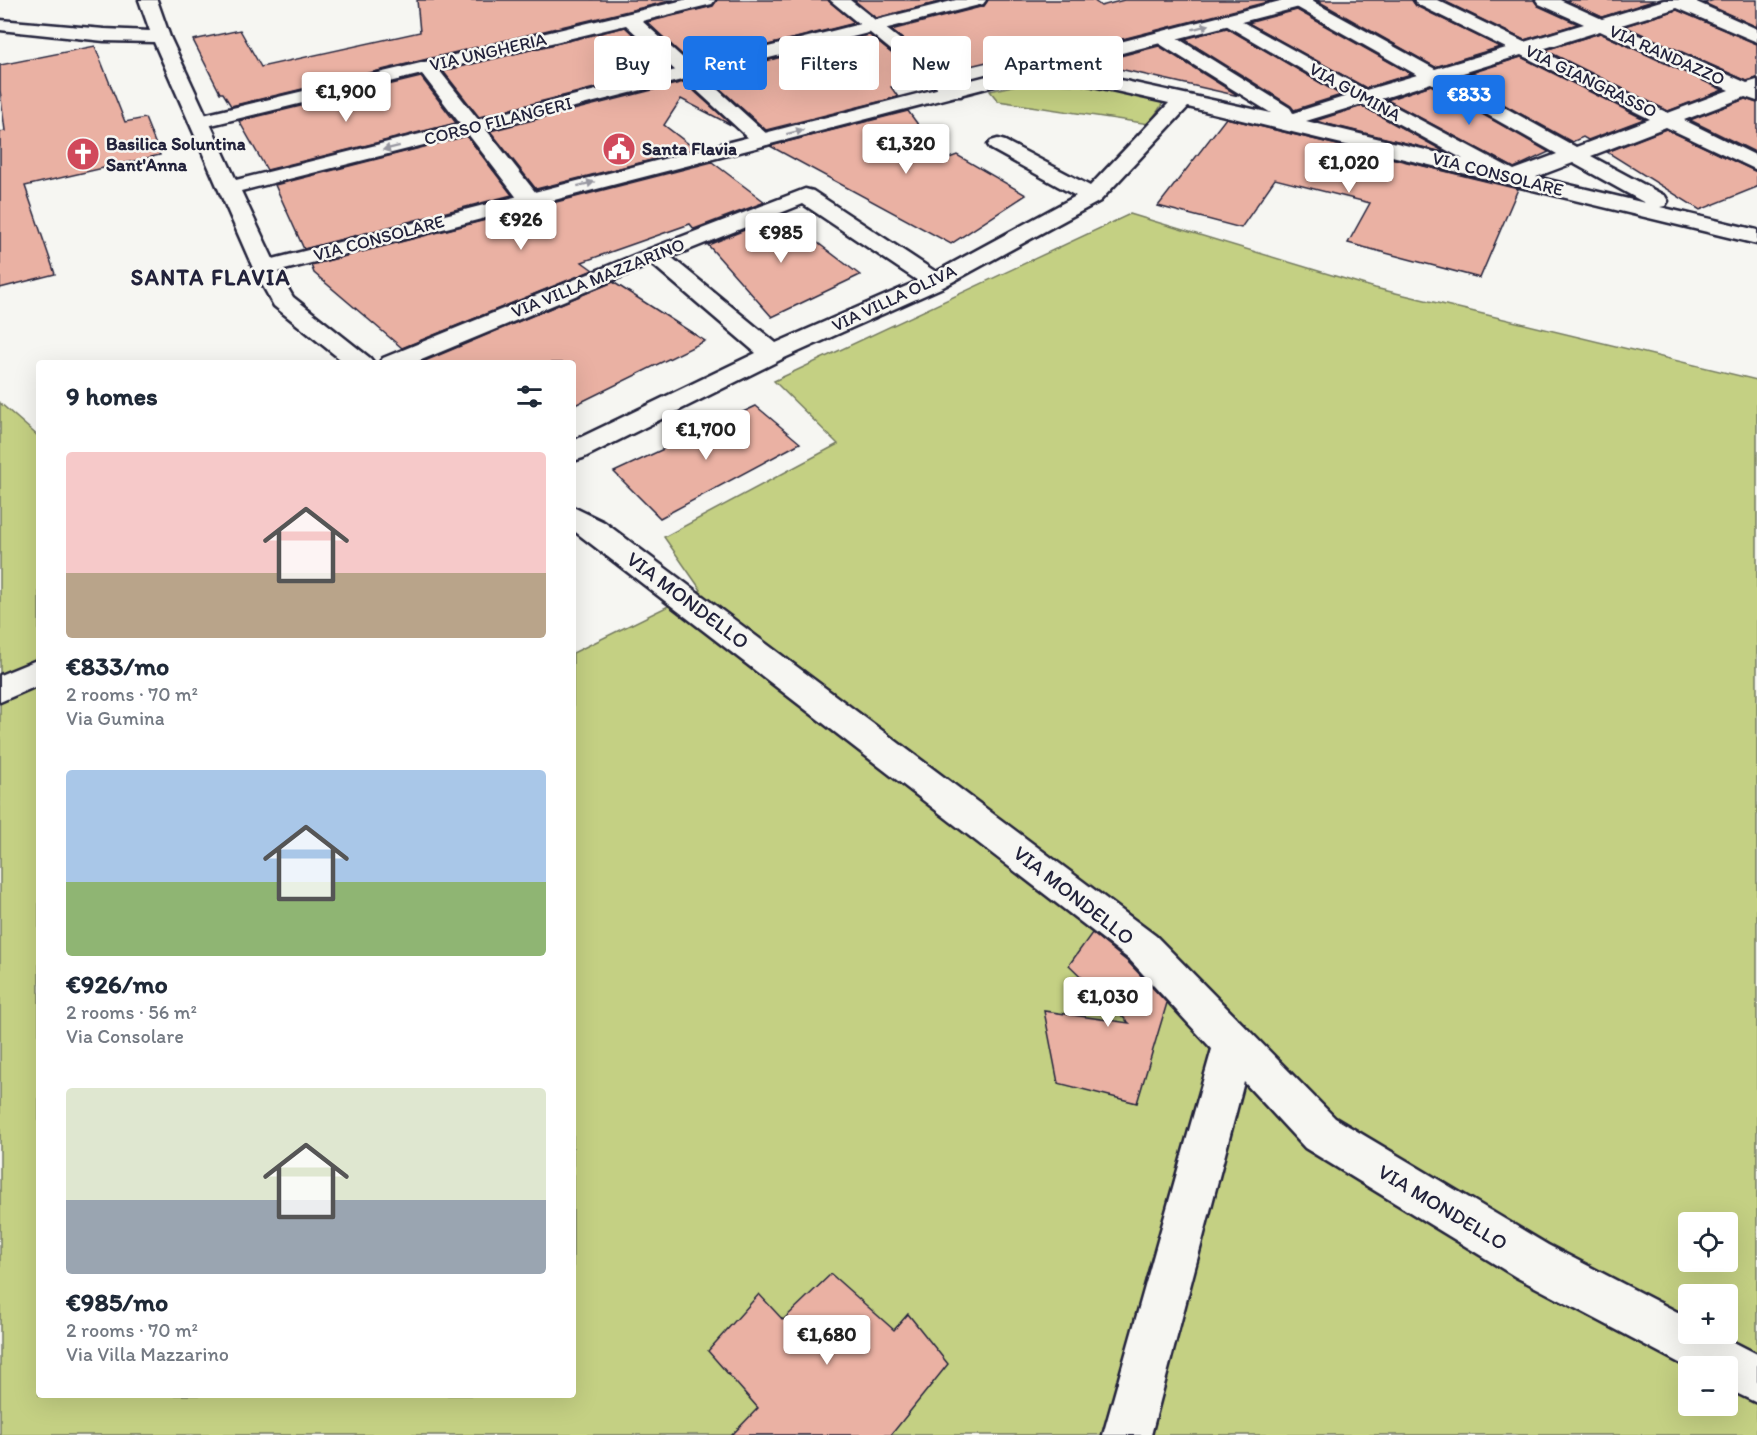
<!DOCTYPE html>
<html lang="en">
<head>
<meta charset="utf-8">
<style>
  :root { --surface:#fff; --page:#f6f6f7; --text:#1f2937; --muted:#747a83; --accent:#1a73e8 }
  body { margin:0; font-family:Itim,sans-serif; background:var(--page); color:var(--text); height:100vh; display:flex; flex-direction:column; font-size:22px; white-space:nowrap }
  * { box-sizing:border-box; margin:0 }
  p { font-size:20px; color:var(--muted) }
  .icon { flex:none; width:33px; height:33px; fill:none; stroke:currentColor; stroke-width:2; stroke-linecap:round; stroke-linejoin:round }
  .map { position:relative; flex:1; overflow:hidden }
  .sheet { position:absolute; left:36px; top:360px; width:540px; height:1038px; display:flex; flex-direction:column; background:var(--surface); border-radius:6px; box-shadow:0 6px 24px #0002 }
  .sheet>* { flex:none }
  .guide { position:absolute; left:594px; top:36px; width:570px; height:54px; display:flex; gap:12px }
  .tools { position:absolute; left:1678px; top:1212px; display:grid; gap:12px }
  .tools a { display:grid; place-items:center; width:60px; height:60px; border-radius:6px; background:var(--surface); box-shadow:0 6px 24px #0002; font-size:30px }
  .price { position:absolute; translate:-50% -51px; padding:0 14px; border-radius:6px; background:#fff; color:#222; font-size:20px; line-height:39px; filter:drop-shadow(0 2px 3px #0008) }
  .price::after { content:''; position:absolute; left:50%; top:36px; width:18px; height:14px; margin-left:-9px; background:inherit; clip-path:polygon(0 0,100% 0,50% 100%) }
  .price.active { background:var(--accent); color:#fff }
  ul { padding:0; list-style:none }
  li { display:grid; align-content:center; gap:12px; height:318px; padding:0 30px }
  li span { display:grid; place-items:center; height:186px; border-radius:6px; color:#555 }
  li>.icon { margin-inline-start:auto }
  span .icon { width:108px; height:108px; fill:#fffc; stroke-width:1 }
  li b { font-size:26px }
  h2 { display:flex; justify-content:space-between; align-items:center; height:72px; padding:0 30px; font-size:26px }
  .pill { padding:0 21px; border-radius:6px; background:var(--surface); box-shadow:0 6px 24px #0002; font-size:21px; line-height:54px }
  .pill.active { background:var(--accent); color:#fff }
  .map>svg:first-child { display:block }
</style>
</head>
<body>
<div class="map">
<svg width="1757" height="1435" viewBox="0 0 1757 1435">
  <rect width="100%" height="100%" fill="#f6f6f2"/>
  <filter id="ink" filterUnits="userSpaceOnUse"><feTurbulence type="fractalNoise" baseFrequency=".0167" numOctaves="2"/><feDisplacementMap in="SourceGraphic" scale="12" xChannelSelector="R" yChannelSelector="G"/><feConvolveMatrix kernelMatrix="1 2 1 2 8 2 1 2 1" color-interpolation-filters="sRGB"/></filter>
  <g filter="url(#ink)">
    <!-- green -->
    <g fill="#c4d083" stroke="#73795f" stroke-width="1.5" fill-rule="evenodd">
      <path d="M1025,83L1106,86L1163,103L1149,124L998,101L990,91Z"/>
      <path d="M1130,214L1375,288L1757,380V1435H0V403L39,437V1395H573V653L701,590L664,537L838,444L774,381ZM1689,1222H1728V1262H1689ZM1689,1294H1728V1334H1689ZM1689,1366H1728V1406H1689Z"/>
    </g>
    <!-- building -->
    <g fill="#eab1a3" stroke="#22223b" stroke-width="1.5">
      <path d="M417,0H674L231,106L223,93H220L193,40L240,30L261,67L420,32Z"/>
      <path d="M717,0H828L855,23L692,64L647,22L713,6Z"/>
      <path d="M854,0H947L876,18Z"/>
      <path d="M988,0H1093L1101,6L1124,0H1275L1060,55L1037,50L945,72L891,30L984,6Z"/>
      <path d="M1316,0H1412L1416,6L1500,47L1435,67Z"/>
      <path d="M1442,0H1534L1538,6L1578,24L1524,40Z"/>
      <path d="M1565,0H1656L1602,17Z"/>
      <path d="M1714,0H1757V27L1704,3Z"/>
      <path d="M1297,10L1411,74L1366,88L1248,23Z"/>
      <path d="M1677,10L1757,44V78L1747,81L1624,26Z"/>
      <path d="M625,27L670,69L479,117L443,71Z"/>
      <path d="M1227,28L1341,95L1294,110L1291,106L1184,39Z"/>
      <path d="M1600,33L1723,90L1668,111L1545,50Z"/>
      <path d="M869,35L922,78L891,87L898,97L766,130L706,76Z"/>
      <path d="M95,46L125,122L145,118L160,155L25,186L55,274L0,288V132L5,131L0,90V65Z"/>
      <path d="M1159,46L1239,96L1093,63Z"/>
      <path d="M1521,57L1644,119L1588,140L1583,137L1572,142L1456,78Z"/>
      <path d="M421,77L456,123L267,170L239,121Z"/>
      <path d="M684,82L733,126L681,99L664,125L695,149L536,189L490,131Z"/>
      <path d="M1431,85L1549,152L1514,168L1387,100Z"/>
      <path d="M1745,99L1757,103V153L1690,120Z"/>
      <path d="M1362,106L1447,153L1315,121Z"/>
      <path d="M908,111L944,160L957,155L1026,195L951,244L770,146Z"/>
      <path d="M1226,118L1518,189L1480,278L1348,243L1370,203L1275,179L1241,228L1158,206Z"/>
      <path d="M1666,129L1757,172V187L1700,210L1607,152Z"/>
      <path d="M467,136L512,195L304,249L275,185Z"/>
      <path d="M712,162L765,202L694,229L690,224L582,262L593,270L402,348L314,273L311,265Z"/>
      <path d="M781,215L860,275L772,317L708,245Z"/>
      <path d="M613,282L705,341L573,406V363H420Z"/>
      <path d="M756,406L800,443L660,518L614,472Z"/>
      <path d="M1092,933L1128,962L1167,1003L1137,1103L1058,1083L1044,1011L1129,1023L1069,965Z"/>
      <path d="M831,1274L894,1330L908,1314L948,1364L891,1435H732L758,1408L708,1351L759,1294L783,1320Z"/>
    </g>
    <g fill="none" stroke-linecap="round" stroke-linejoin="round">
      <defs>
        <g id="minor">
          <path d="M684,0H715L712,4L642,21L769,136L772,140L769,144L762,146L755,144L626,25L439,70L540,198L537,203L529,205L521,203L422,74L199,128L192,126L189,122L192,118L199,116Z"/>
          <path d="M830,0H850L961,88L964,92L961,96H947Z"/>
          <path d="M1288,0H1310L1435,69L1506,48L1417,4L1414,0H1437L1524,42L1584,24L1539,4L1536,0H1560L1602,19L1664,0H1692L1757,29V42L1677,8L1618,26L1747,83L1757,80V101L1745,97L1684,120L1757,156V170L1666,127L1591,156L1665,196L1668,201L1665,206L1660,207L1757,230V244L1188,107L1100,201L943,287L782,359L583,458L573,461V441L756,353L652,264L414,363H379L383,358L647,250L805,189L813,191L936,272L1076,196L991,149L988,145L991,141L998,139L1005,141L1090,186L1169,103L1036,73L1033,69L1036,65L1043,63L1271,113L1155,41L1153,37L1155,33H1169L1290,108L1293,113L1347,96L1224,24L1221,20L1224,16L1230,15L1366,90L1417,75L1291,4ZM1600,31L1729,90L1668,113L1539,50ZM1521,55L1650,119L1576,147L1450,77ZM1431,83L1557,154L1514,170L1381,99ZM1362,104L1463,159L1306,121ZM1573,163L1645,203L1536,177ZM803,204L918,281L776,343L671,257Z"/>
          <path d="M265,261L273,263L293,297L370,358L374,363H345L274,306L253,268L257,263Z"/>
          <path d="M573,507L604,522L1156,936L1335,1118L1548,1245L1689,1318V1334H1718L1757,1354V1403L1728,1389V1366H1689V1368L1516,1277L1305,1148L1244,1082L1151,1435H1103L1212,1049L1130,960L573,530Z"/>
          <path d="M39,659V685L0,702V675Z"/>
        </g>
        <path id="tertiary" d="M139,0H157L170,37L236,180L956,0H986L983,4L241,191L273,259L1284,0H1314L1311,4L265,275L257,273L253,268L154,42L104,41L0,30V20L104,29L150,31Z"/>
      </defs>
      <!-- minor casing -->
      <use href="#minor" stroke="#22223b" stroke-width="5"/>
      <!-- tertiary casing -->
      <use href="#tertiary" stroke="#22223b" stroke-width="5"/>
      <!-- minor -->
      <use href="#minor" fill="#f6f6f2" fill-rule="evenodd"/>
      <!-- tertiary -->
      <use href="#tertiary" fill="#f6f6f2" fill-rule="evenodd"/>
    </g>
    <!-- one-way arrows -->
    <defs><path id="oneway-solid" d="M-6-.8H1V-3.2L6.5 0L1 3.2V.8H-6Z" transform="scale(1.5)"/></defs>
    <g fill="#9797a0">
      <use href="#oneway-solid" transform="translate(1201 27) rotate(-15)"/>
      <use href="#oneway-solid" transform="translate(795 132) rotate(-14)"/>
      <use href="#oneway-solid" transform="translate(391 148) rotate(166)"/>
      <use href="#oneway-solid" transform="translate(586 184) rotate(-14)"/>
    </g>
  </g>
  <!-- icons -->
  <defs>
    <symbol id="civic-disc" viewBox="-11 -11 22 22"><circle r="9.5" fill="#d1495b" stroke="#f6f6f2"/><path d="M-.6-6.5H3V-4.5H.6V-3L4-1V1h2V6H-6V1h2V-1L-.6-3ZM-1.2 2.5V6h2.4V2.5Z" fill="#fff"/></symbol>
    <symbol id="church-disc" viewBox="-11 -11 22 22"><circle r="9.5" fill="#d1495b" stroke="#f6f6f2"/><path d="M-1.2-6h2.4v3.5h3.3v2.4h-3.3V6h-2.4V-.1h-3.3v-2.4h3.3Z" fill="#fff"/></symbol>
  </defs>
  <g fill-rule="evenodd">
    <use href="#civic-disc" x="600" y="130" width="38" height="38"/>
    <use href="#church-disc" x="64" y="135" width="38" height="38"/>
  </g>
  <g text-anchor="middle" dominant-baseline="central" stroke-width="5" stroke-linejoin="round" paint-order="stroke">
    <!-- far-street labels -->
    <g font-size="18" fill="#22223b" stroke="#f6f6f2">
      <text transform="translate(488 52) rotate(-13)">VIA UNGHERIA</text>
      <text transform="translate(1667 55) rotate(24)">VIA RANDAZZO</text>
      <text transform="translate(1591 81) rotate(26)">VIA GIANGRASSO</text>
      <text transform="translate(1355 92) rotate(29)">VIA GUMINA</text>
      <text transform="translate(498 121) rotate(-14)">CORSO FILANGERI</text>
      <text transform="translate(1498 174) rotate(14)">VIA CONSOLARE</text>
      <text transform="translate(379 238) rotate(-15)">VIA CONSOLARE</text>
      <text transform="translate(598 278) rotate(-22)">VIA VILLA MAZZARINO</text>
      <text transform="translate(894 298) rotate(-25)">VIA VILLA OLIVA</text>
    </g>
    <!-- far-poi labels -->
    <g font-size="18" font-weight="bold" fill="#22223b" stroke="#f6f6f2" text-anchor="start">
      <text x="106" y="144">Basilica Soluntina<tspan x="106" dy="21">Sant'Anna</tspan></text>
      <text x="642" y="149">Santa Flavia</text>
    </g>
    <!-- street labels -->
    <g font-size="21" fill="#22223b" stroke="#f6f6f2">
      <text transform="translate(688 600) rotate(37)">VIA MONDELLO</text>
      <text transform="translate(1074 895) rotate(38)">VIA MONDELLO</text>
      <text transform="translate(1443 1207) rotate(31)">VIA MONDELLO</text>
    </g>
    <!-- far-district labels -->
    <g font-size="22" font-weight="bold" letter-spacing="1.5" fill="#22223b" stroke="#f6f6f2">
      <text x="211" y="277">SANTA FLAVIA</text>
    </g>
  </g>
</svg>
<div class="tools">
<a><svg class="icon" aria-label="locate" viewBox="0 0 24 24"><circle cx="12" cy="12" r="6"/><path d="M12 2v4M12 18v4M2 12h4M18 12h4"/></svg></a>
<a>+</a>
<a>−</a>
</div>
<b class="price" style="left:346px;top:123px">€1,900</b>
<b class="price active" style="left:1469px;top:126px">€833</b>
<b class="price" style="left:906px;top:175px">€1,320</b>
<b class="price" style="left:1349px;top:194px">€1,020</b>
<b class="price" style="left:521px;top:251px">€926</b>
<b class="price" style="left:781px;top:264px">€985</b>
<b class="price" style="left:706px;top:461px">€1,700</b>
<b class="price" style="left:1108px;top:1028px">€1,030</b>
<b class="price" style="left:827px;top:1366px">€1,680</b>
<div class="guide">
<a class="pill">Buy</a>
<a class="pill active">Rent</a>
<a class="pill">Filters</a>
<a class="pill">New</a>
<a class="pill">Apartment</a>
</div>
<section class="sheet">
<h2>9 homes<svg class="icon" aria-label="filters" viewBox="0 0 24 24"><path d="M4 7h16M4 17h16"/><circle cx="9" cy="7" r="2"/><circle cx="15" cy="17" r="2"/></svg></h2>
<ul>
<li><span style="background:linear-gradient(#f6c9c9 65%,#b9a48a 0)"><svg class="icon" aria-label="home" viewBox="0 0 24 24"><path d="M3 11l9-7 9 7M6 9v11h12V9"/></svg></span><div><b>€833/mo</b><p>2 rooms · 70 m²</p><p>Via Gumina</p></div></li>
<li><span style="background:linear-gradient(#a9c7e8 60%,#8fb573 0)"><svg class="icon" aria-label="home" viewBox="0 0 24 24"><path d="M3 11l9-7 9 7M6 9v11h12V9"/></svg></span><div><b>€926/mo</b><p>2 rooms · 56 m²</p><p>Via Consolare</p></div></li>
<li><span style="background:linear-gradient(#dfe7d0 60%,#9aa5b1 0)"><svg class="icon" aria-label="home" viewBox="0 0 24 24"><path d="M3 11l9-7 9 7M6 9v11h12V9"/></svg></span><div><b>€985/mo</b><p>2 rooms · 70 m²</p><p>Via Villa Mazzarino</p></div></li>
</ul>
</section>
</div>
</body>
</html>
